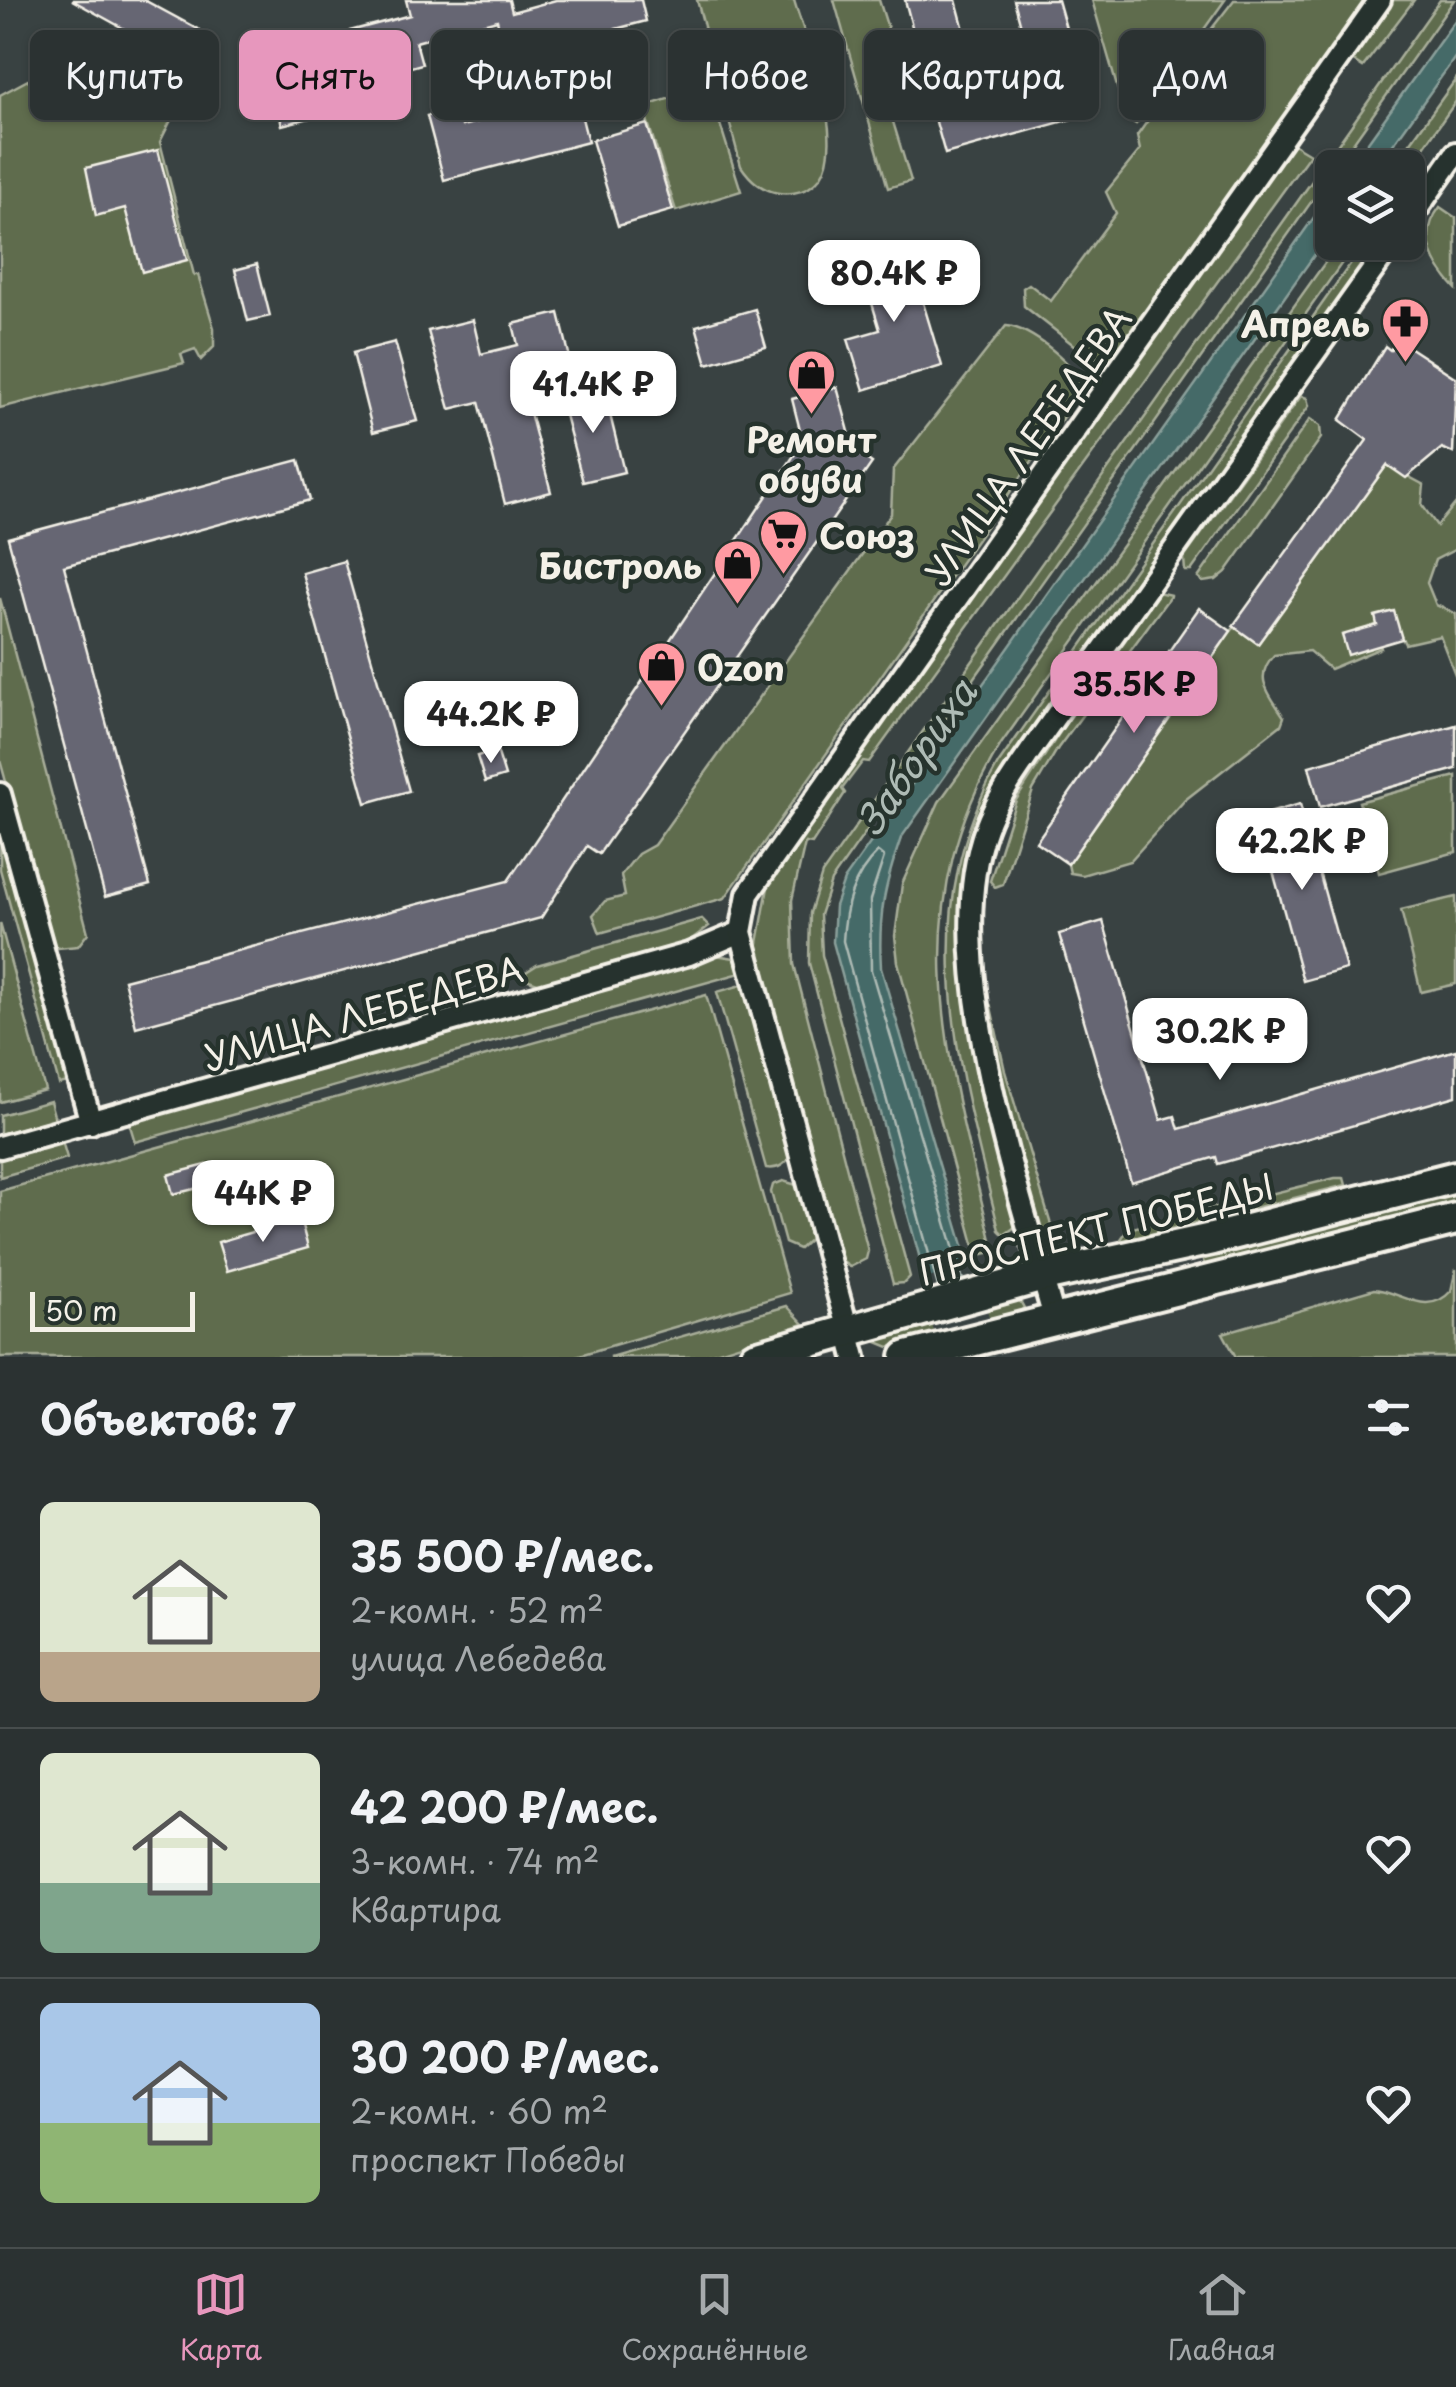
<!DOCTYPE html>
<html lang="ru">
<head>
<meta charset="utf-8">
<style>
  :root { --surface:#2b3232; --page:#373e3e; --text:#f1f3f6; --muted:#a6aaac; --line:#474d4d; --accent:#e797bd }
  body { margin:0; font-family:"Playpen Sans",sans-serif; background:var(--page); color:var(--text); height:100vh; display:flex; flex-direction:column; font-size:38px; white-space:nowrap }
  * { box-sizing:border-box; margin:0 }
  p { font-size:32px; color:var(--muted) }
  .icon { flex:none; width:55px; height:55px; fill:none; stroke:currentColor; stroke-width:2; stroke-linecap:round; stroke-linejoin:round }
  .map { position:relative; height:1357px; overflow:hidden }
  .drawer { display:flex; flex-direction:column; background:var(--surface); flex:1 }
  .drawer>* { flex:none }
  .guide { position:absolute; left:30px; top:30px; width:1398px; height:90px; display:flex; gap:20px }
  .controls { position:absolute; left:1315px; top:150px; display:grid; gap:20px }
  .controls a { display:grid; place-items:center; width:110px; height:110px; border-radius:15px; background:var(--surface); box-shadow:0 2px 8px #0004,0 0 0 2px var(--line); font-size:50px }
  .scale { position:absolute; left:30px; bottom:25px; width:165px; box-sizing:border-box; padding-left:10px; border:5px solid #f4f1e8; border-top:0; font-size:28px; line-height:35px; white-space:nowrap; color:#f4f1e8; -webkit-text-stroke:8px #26332d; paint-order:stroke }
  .price { position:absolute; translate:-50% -85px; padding:0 22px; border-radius:20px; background:#fff; color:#222; font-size:32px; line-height:65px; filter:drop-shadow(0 2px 5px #0008) }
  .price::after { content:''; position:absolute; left:50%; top:60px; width:30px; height:22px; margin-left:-15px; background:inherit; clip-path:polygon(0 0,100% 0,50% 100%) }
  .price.active { background:var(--accent); color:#111 }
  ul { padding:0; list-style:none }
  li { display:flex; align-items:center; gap:30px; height:250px; padding:0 40px }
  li+li { border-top:2px solid var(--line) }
  li span { display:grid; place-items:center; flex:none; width:280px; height:200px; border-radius:15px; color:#555 }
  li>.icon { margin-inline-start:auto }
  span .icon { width:120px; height:120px; fill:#fffc; stroke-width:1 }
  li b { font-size:42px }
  h2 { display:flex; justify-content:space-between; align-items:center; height:120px; padding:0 40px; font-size:42px }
  .pill { padding:0 35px; border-radius:15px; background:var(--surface); box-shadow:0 2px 8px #0004,0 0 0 2px var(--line); font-size:35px; line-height:90px }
  .pill.active { background:var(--accent); color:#111 }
  .menu { display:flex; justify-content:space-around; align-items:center; height:140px; border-top:2px solid var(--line); background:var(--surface); font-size:28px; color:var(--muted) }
  .menu a { display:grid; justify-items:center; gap:5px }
  .menu .active { color:var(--accent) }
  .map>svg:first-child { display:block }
</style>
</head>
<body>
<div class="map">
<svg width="1456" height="1357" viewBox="0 0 1456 1357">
  <rect width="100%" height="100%" fill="#394242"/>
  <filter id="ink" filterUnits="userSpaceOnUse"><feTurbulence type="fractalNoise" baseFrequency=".01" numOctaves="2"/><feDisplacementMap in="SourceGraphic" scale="20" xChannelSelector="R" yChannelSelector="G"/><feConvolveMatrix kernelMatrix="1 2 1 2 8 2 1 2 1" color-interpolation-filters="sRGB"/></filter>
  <g filter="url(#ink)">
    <!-- green -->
    <g fill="#5e6c4d" stroke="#a9ae9a" stroke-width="2.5">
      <path d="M697,0H794C806,44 868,182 793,193C770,196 753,184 741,166Z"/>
      <path d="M834,0H879L891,38L869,43L911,181L888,188Z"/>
      <path d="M1092,0H1225L1136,124L1126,118Z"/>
      <path d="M1234,0H1365L1123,349L1112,358L1089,357L1024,306L1023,288L1029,284L1051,301L1116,213L1106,192L1140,150L1137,136L1172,86L1194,66L1199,45Z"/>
      <path d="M1380,0H1414L1363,67L1344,55Z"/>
      <path d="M1440,0H1454L831,881L820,915L822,955L910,1277L904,1283L893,1284L809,963L810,913L822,874Z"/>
      <path d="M73,56L173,116L160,142L194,275H198L214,328V347L201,360L195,349L181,354L184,363L0,408V95Z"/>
      <path d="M1456,79V101L1408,170L1393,167Z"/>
      <path d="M708,86L741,191L676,211L643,107Z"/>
      <path d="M1290,142L1310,154L869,762L863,761L842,789L845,793L812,844L805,843L792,900L794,964L868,1251L866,1259L850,1267L837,1258L756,954L770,876Z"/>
      <path d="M1440,207L1456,218V289C1433,265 1418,235 1440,207Z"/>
      <path d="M1339,243H1356L1001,744C897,914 951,1072 994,1252L977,1255L898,962L895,936L902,884L939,802Z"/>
      <path d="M1365,243H1381L1029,737L964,896L965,982L972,1050L1015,1227L1004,1235L999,1230C960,1069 911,920 998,764Z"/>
      <path d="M1006,326C1026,325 1084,369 1082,390L725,898L600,933L593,915L605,901L625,896L621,875L638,854L654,845L891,514L893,470Z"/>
      <path d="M1301,396L1307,398L1309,406L1191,571H1185L1184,558Z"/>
      <path d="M1310,419L1320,426L1321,438L1226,572L1216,580L1203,582L1198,578Z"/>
      <path d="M1387,465L1424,485L1422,505L1437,526L1456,503V549L1435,560L1427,583L1436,605L1456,614V677L1440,636L1405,644L1398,630L1378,638L1381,648L1330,669L1309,651L1274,655C1252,678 1270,695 1284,717L1281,725L1185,800L1130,861L1082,875L1070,873L1068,864L1231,631L1235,627L1258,644Z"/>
      <path d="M1157,592L1171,595L1058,748L1033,790L1003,884L995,887L990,881L1016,800L1141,607Z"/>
      <path d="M0,598L88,933L78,946L58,948L50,941L0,760Z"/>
      <path d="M1456,776V852L1379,873L1359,802Z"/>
      <path d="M0,833L68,1082L59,1084L0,869Z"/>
      <path d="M1456,897V984L1421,992L1401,910Z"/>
      <path d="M702,919L709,926L688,942L543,985L526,979V972L537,965Z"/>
      <path d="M0,923L45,1090L0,1102Z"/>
      <path d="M716,955L734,958L744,972L135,1142L128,1119Z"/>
      <path d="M745,984L791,1153C787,1164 778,1170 766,1168L717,992Z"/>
      <path d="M706,995L790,1293L573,1357H0V1191Z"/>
      <path d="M991,1007L1005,1071L1051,1225L1048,1231L1038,1227L1008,1126L984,1019Z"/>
      <path d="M50,1101L55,1119L0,1134V1115Z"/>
      <path d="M62,1141L67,1158L0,1177V1158Z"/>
      <path d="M1335,1178H1344L1346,1185L1119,1242L1128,1229Z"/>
      <path d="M783,1181L800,1186L813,1236L799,1249L785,1243L771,1192L773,1185Z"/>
      <path d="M1456,1189V1205L1205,1267L1202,1258L1208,1253Z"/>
      <path d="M1456,1269V1357H1236L1223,1333L1374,1289C1401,1291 1427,1318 1451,1291Z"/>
      <path d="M1018,1297L1024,1308L1019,1312L889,1347L877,1342L878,1338Z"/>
      <path d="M787,1306L804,1324L700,1357H610Z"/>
    </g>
    <!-- water -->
    <g fill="#456a68" stroke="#8ba09b" stroke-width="2.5">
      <path d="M1456,19V56L1377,167H1350Z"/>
      <path d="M1332,192V230L901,838C884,887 878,916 881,968L996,1357H947L833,942L835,906L844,880Z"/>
    </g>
    <!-- pier -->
    <path fill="#394242" d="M974,1266L1001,1357H941L920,1280Z"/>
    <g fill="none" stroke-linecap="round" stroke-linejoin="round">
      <!-- shore -->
      <path stroke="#aebbb5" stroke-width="2.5" d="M938,1287L843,941C845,906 852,877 878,852L884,857L870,900L871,970L963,1280"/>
    </g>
    <!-- building -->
    <g fill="#666673" stroke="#f4f1e8" stroke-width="2.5">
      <path d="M72,0H144L205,33L188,64Z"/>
      <path d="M406,0H509L512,12L556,0H641L646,21L540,49L555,104L577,98L588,142L444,180L427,116L457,108L462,126L521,111L497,20L416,42L422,64L364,80L350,31L410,15Z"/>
      <path d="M905,0H956L973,63L1027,49L1014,0H1058L1090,114L945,154L924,79L906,84L900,63L920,57Z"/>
      <path d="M305,36L325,114L282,125L263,47Z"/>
      <path d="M647,124L673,210L618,226L592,140Z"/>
      <path d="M158,150L187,260L142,272L125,208L96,216L86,168Z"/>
      <path d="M907,249L942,366L864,390L848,339L880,330L860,263Z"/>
      <path d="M257,264L270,316L248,321L235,270Z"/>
      <path d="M755,309L766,347L707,364L696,326Z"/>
      <path d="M559,313L570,358L519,371L551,492L505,504L479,402L450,409L428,331L473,320L481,354L518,345L513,324Z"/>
      <path d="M1398,340L1456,378L1453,453L1442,448L1406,478L1387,465L1258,644L1233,626L1367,440L1340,420L1385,346L1390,350Z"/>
      <path d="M395,342L417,421L373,432L353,353Z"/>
      <path d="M837,387L854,450L872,463L599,854L587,846L541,918L136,1027L124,980L508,881L803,442L792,399Z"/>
      <path d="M604,390L624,472L583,482L561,400Z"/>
      <path d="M299,460L310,500L64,566L150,885L105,897L8,538Z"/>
      <path d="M344,561L409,791L366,803L302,573Z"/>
      <path d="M1199,608L1231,631L1068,864L1036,842Z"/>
      <path d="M1394,611L1402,639L1348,655L1342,635L1377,625L1375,616Z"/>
      <path d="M1456,725V769L1320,807L1309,766Z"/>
      <path d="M497,750L505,776L485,782L477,756Z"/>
      <path d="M1300,804L1346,969L1303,981L1258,816Z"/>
      <path d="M1103,921L1161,1120L1175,1116L1179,1129L1456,1050V1096L1218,1164L1216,1157L1131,1182L1059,934Z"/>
      <path d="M210,1164L216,1184L173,1194L168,1175Z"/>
      <path d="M300,1218L308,1248L227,1271L218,1242Z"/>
    </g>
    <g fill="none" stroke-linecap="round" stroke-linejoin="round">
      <defs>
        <g id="street">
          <path d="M1408,222L1456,153"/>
          <path d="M0,794L91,1123"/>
          <path d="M0,1147L689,954L741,932"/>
          <path d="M1054,1318C1018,1187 938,957 986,828C996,800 1015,774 1032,749L1393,242"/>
          <path d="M855,1357L741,932L748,894L1380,0"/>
        </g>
        <g id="secondary">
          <path d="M755,1357L1043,1276L1212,1239L1456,1177"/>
          <path d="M907,1357L1456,1219"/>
        </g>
      </defs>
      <!-- street casing -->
      <use href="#street" stroke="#f4f1e8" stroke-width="28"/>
      <!-- secondary casing -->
      <use href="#secondary" stroke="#f4f1e8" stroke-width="38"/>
      <!-- street -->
      <use href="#street" stroke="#26332d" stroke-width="20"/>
      <!-- secondary -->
      <use href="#secondary" stroke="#26332d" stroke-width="30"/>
    </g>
  </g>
  <!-- icons -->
  <defs>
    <symbol id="pharmacy-pin" viewBox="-11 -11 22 30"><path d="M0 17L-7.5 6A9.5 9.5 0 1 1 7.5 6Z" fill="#ff9aa2" stroke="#26332d"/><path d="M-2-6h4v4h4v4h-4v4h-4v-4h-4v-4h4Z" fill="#111"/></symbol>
    <symbol id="shop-pin" viewBox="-11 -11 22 30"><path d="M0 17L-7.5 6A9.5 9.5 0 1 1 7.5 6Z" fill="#ff9aa2" stroke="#26332d"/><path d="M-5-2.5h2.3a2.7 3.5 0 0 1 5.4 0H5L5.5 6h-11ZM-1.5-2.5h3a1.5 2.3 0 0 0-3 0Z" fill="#111"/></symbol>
    <symbol id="supermarket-pin" viewBox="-11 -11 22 30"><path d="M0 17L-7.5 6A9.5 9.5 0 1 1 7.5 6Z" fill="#ff9aa2" stroke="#26332d"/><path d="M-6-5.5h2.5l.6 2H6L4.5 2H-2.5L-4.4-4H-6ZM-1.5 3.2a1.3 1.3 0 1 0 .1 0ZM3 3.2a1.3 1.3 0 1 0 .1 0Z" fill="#111"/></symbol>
  </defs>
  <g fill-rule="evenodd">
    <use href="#pharmacy-pin" x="1378" y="294" width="55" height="75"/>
    <use href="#shop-pin" x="784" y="346" width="55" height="75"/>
    <use href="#supermarket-pin" x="756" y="506" width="55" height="75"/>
    <use href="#shop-pin" x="710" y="536" width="55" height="75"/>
    <use href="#shop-pin" x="634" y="638" width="55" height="75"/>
  </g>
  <g text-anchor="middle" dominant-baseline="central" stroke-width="9" stroke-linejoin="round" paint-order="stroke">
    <!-- poi labels -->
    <g font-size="35" font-weight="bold" fill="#f4f1e8" stroke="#26332d" text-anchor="end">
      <text x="1370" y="322">Апрель</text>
      <text x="811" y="438" text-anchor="middle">Ремонт<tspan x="811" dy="40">обуви</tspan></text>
      <text x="819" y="534" text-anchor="start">Союз</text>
      <text x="702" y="564">Бистроль</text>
      <text x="697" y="666" text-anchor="start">Ozon</text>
    </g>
    <!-- street labels -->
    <g font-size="35" fill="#f4f1e8" stroke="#26332d">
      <text transform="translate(1027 445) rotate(-55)">УЛИЦА ЛЕБЕДЕВА</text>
      <text transform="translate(363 1012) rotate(-16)">УЛИЦА ЛЕБЕДЕВА</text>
      <text transform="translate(1096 1228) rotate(-14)">ПРОСПЕКТ ПОБЕДЫ</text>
    </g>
    <!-- water labels -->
    <g font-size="38" font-style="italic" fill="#aebbb5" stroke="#26332d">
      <text transform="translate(915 756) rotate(-55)">Забориха</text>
    </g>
  </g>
</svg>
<div class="controls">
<a><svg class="icon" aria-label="layers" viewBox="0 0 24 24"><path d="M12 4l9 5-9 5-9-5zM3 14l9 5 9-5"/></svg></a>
</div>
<div class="scale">50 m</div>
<b class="price" style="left:894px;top:325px">80.4K ₽</b>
<b class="price" style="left:593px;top:436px">41.4K ₽</b>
<b class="price active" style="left:1134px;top:736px">35.5K ₽</b>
<b class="price" style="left:491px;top:766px">44.2K ₽</b>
<b class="price" style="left:1302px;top:893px">42.2K ₽</b>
<b class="price" style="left:1220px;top:1083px">30.2K ₽</b>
<b class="price" style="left:263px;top:1245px">44K ₽</b>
<div class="guide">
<a class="pill">Купить</a>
<a class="pill active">Снять</a>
<a class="pill">Фильтры</a>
<a class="pill">Новое</a>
<a class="pill">Квартира</a>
<a class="pill">Дом</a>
</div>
</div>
<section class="drawer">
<h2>Объектов: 7<svg class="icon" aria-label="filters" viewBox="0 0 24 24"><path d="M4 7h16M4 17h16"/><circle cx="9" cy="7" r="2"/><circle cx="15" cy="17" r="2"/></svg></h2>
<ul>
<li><span style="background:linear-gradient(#dfe7d0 75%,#b9a48a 0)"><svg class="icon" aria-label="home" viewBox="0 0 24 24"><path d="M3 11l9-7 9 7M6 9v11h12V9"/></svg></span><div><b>35 500 ₽/мес.</b><p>2-комн. · 52 m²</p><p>улица Лебедева</p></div><svg class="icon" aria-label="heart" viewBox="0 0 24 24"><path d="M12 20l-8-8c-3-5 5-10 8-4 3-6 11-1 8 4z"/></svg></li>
<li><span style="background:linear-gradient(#dfe7d0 65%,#7fa58c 0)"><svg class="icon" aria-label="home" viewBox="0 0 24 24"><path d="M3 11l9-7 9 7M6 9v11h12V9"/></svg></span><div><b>42 200 ₽/мес.</b><p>3-комн. · 74 m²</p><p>Квартира</p></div><svg class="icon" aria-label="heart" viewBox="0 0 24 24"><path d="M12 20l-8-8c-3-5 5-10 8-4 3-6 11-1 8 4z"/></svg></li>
<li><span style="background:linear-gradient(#a9c7e8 60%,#8fb573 0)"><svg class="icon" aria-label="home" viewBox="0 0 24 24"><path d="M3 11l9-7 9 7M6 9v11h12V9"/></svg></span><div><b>30 200 ₽/мес.</b><p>2-комн. · 60 m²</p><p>проспект Победы</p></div><svg class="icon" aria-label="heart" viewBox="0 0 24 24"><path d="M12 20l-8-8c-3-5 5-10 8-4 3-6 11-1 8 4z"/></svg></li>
</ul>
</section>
<nav class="menu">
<a class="active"><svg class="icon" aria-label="map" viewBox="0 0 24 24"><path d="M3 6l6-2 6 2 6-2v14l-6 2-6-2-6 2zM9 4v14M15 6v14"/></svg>Карта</a>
<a><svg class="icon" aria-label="saved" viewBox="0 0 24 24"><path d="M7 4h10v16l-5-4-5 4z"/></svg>Сохранённые</a>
<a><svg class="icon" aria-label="home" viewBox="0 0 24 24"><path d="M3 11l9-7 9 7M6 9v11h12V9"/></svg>Главная</a>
</nav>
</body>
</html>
